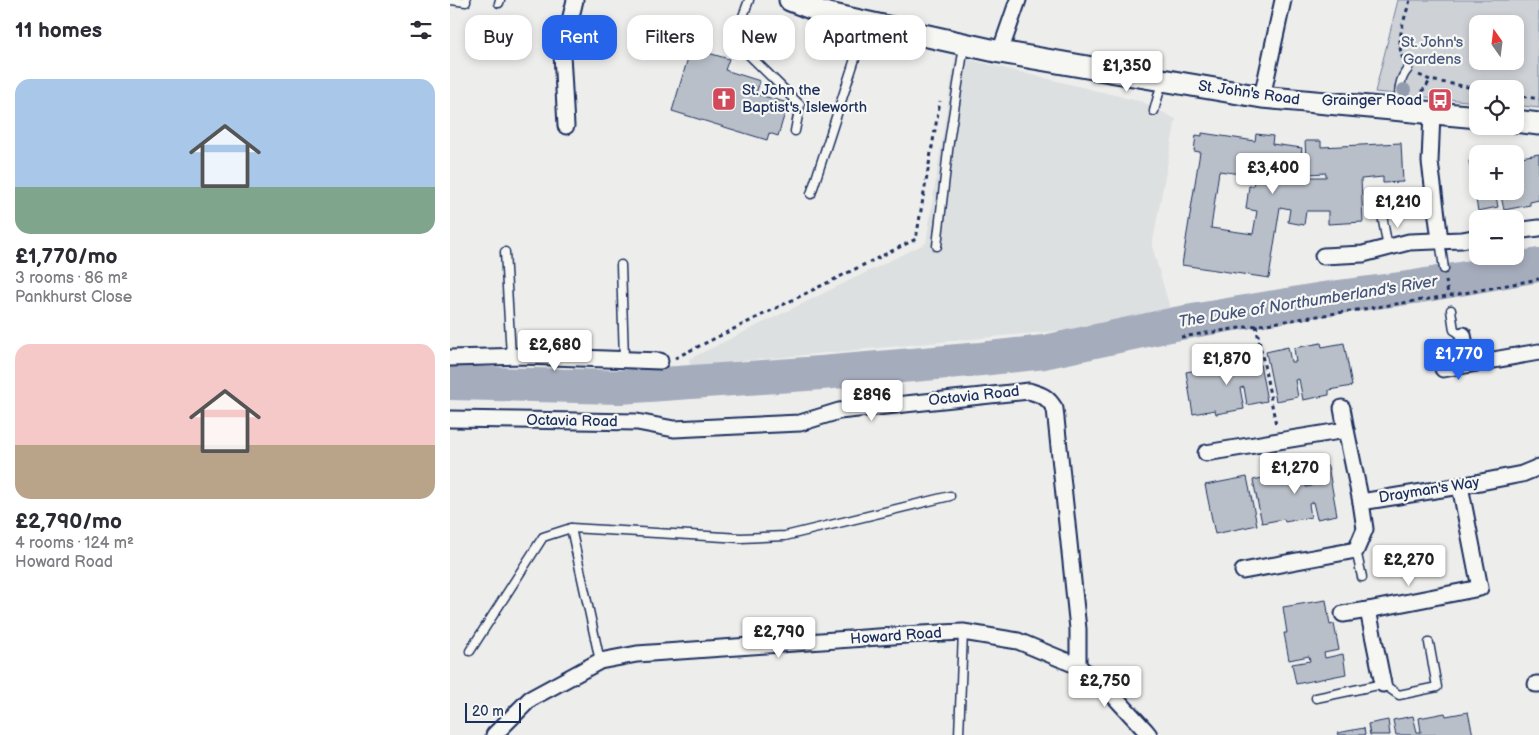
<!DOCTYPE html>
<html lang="en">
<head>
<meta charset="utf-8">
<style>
  :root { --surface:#fff; --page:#f2f2f3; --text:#2b2b33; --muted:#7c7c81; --accent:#2563eb }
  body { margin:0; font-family:"Balsamiq Sans",sans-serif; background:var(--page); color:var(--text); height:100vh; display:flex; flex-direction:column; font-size:19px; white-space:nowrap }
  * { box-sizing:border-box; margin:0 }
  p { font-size:16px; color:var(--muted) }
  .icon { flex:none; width:28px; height:28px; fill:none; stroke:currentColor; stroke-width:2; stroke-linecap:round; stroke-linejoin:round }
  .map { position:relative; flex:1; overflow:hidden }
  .details { display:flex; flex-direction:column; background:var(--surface); width:450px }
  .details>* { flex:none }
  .guide { position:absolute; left:15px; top:15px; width:475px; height:45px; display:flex; gap:10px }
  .needle { width:32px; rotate:346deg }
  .controls { position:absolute; left:1019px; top:15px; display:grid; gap:10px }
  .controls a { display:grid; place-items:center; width:55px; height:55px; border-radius:10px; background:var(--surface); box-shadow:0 2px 8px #0003; font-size:25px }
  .scale { position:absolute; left:15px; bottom:12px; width:56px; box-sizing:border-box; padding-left:5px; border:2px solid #1b2f5e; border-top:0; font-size:14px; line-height:18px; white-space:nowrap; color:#1b2f5e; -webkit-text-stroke:4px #f6f6f2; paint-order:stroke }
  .price { position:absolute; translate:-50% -42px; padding:0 11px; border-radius:5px; background:#fff; color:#222; font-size:16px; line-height:32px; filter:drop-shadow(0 1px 2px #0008) }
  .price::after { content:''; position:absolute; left:50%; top:30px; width:15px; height:11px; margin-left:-8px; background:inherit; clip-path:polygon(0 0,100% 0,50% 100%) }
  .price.current { background:var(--accent); color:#fff }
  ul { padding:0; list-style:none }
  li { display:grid; align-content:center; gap:10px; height:265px; padding:0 15px }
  li span { display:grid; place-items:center; height:155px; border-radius:15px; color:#555 }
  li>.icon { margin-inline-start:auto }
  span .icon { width:90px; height:90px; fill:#fffc; stroke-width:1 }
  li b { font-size:21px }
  h2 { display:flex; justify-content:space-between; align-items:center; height:60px; padding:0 15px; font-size:21px }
  .chip { padding:0 18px; border-radius:15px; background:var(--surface); box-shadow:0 2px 8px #0003; font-size:18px; line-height:45px }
  .chip.current { background:var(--accent); color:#fff }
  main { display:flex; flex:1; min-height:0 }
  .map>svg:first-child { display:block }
</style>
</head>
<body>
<main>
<section class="details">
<h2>11 homes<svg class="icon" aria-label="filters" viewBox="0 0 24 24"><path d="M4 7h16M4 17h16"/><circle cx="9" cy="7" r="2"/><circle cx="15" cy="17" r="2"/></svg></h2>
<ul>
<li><span style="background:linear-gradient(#a9c7e8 70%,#7fa58c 0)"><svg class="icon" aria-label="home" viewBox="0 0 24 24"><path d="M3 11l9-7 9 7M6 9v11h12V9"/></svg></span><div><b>£1,770/mo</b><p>3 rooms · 86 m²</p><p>Pankhurst Close</p></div></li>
<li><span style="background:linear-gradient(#f6c9c9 65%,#b9a48a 0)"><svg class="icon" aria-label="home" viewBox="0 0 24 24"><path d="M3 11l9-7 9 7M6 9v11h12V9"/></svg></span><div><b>£2,790/mo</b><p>4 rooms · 124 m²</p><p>Howard Road</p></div></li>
</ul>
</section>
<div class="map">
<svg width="1089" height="735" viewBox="0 0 1089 735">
  <rect width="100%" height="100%" fill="#edeeec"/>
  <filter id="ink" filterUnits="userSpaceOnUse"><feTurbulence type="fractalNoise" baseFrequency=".02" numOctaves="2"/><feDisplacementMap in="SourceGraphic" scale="10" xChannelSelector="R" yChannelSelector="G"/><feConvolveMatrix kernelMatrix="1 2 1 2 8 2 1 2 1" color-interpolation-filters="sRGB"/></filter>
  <g filter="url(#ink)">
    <!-- built -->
    <path fill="#dde0e1" d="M505,56L693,102L726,119L702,246L720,308L617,330L240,366L239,359L476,243Z"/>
    <!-- green -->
    <path fill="#ced2d7" stroke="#74809a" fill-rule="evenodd" d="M948,0H1089V108L1065,105V89H1028L1027,102L925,92ZM1028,24H1065V61H1028Z"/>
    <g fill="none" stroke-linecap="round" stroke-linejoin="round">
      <!-- river -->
      <path stroke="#a5acbc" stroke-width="34" d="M0,383L170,387L371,373L531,359L594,352L725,324L873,299L965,287L1089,265"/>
    </g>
    <!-- building -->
    <g fill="#b9bfc8" stroke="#1b2f5e" fill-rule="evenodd">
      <path d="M241,48L279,59L275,70L310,81L306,94L338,103L328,136L319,133L317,140L222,111Z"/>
      <path d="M752,133L805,141L806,134L823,136L822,144L852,148L849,169L840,168L839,174L861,177H876V173L857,174L855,141H871V147L951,143L953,182L933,183V177L911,179L913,222L878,224V211H856L854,225L838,222L840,209L830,207L819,278L732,265L750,152L744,151L746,135L752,136ZM769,171L805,176L803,186H799L796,209L807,211L803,234L761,228Z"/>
      <path d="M1070,153L1071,157L1089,154V200L1080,202V205L1054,210L1050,191H1065V154Z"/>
      <path d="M1028,159V191H1045L1048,207L1028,211L1019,161Z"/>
      <path d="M871,343L872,347L894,343L902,386L879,390V395L853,400L849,379L845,380L848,397L826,401L816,352L838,347L841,362H846L844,348Z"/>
      <path d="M808,353L817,401L797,405L794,387L790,388L794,409L766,414L765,410L743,414L736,372L759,368V364L784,360L786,372L793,371L790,356Z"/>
      <path d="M853,466L856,487L862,486L858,470L878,466L887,515L867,519L863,502L859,504L861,517L835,522L834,519L812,523L803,480L827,475L826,472Z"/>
      <path d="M797,477L807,525L765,534L755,485Z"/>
      <path d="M876,600L880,625L884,624L889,650L874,653L875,658L893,654L896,674L846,684L842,664L860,661L859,656L839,660L834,633H837L833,607Z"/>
      <path d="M1018,712L1023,735H946L943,720L963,716L967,732H971L969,718L995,713L996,716Z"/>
      <path d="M938,720L940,735H920L918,724Z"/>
      <path d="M914,728L915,735H888L887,733Z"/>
    </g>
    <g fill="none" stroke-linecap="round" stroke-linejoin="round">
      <defs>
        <g id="service">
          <path d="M1,0L16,2V0"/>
          <path d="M299,0C293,18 284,31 293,49L350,105L345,131"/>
          <path d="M49,3L50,0"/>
          <path d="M949,108C949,94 948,80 958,69"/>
          <path d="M704,111L712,82"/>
          <path d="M361,194L416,25"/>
          <path d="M933,198V221L938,248"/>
          <path d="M990,240L994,269"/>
          <path d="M487,246L499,142L514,46"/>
          <path d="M55,252L61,356"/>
          <path d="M171,265L174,359"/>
          <path d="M1001,310L1004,330L1013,335"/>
          <path d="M121,528L150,661"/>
          <path d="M906,550L912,577"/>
          <path d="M20,651L93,537L121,528L291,538L335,536L500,496"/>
          <path d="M866,698L933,684L949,695L987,687L979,643"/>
          <path d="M509,735L513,632"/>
        </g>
        <g id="minor">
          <path d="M550,52L568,0"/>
          <path d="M812,97L833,0"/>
          <path d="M982,113L980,162L990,240"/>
          <path d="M116,126L112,54L125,0"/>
          <path d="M1065,231L1089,228"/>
          <path d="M873,256L913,254L959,242L1012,240L1028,237"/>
          <path d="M1013,335L1019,364"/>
          <path d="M0,358L75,356L210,361"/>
          <path d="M993,369L1089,352"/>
          <path d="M892,408L896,430"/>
          <path d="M0,419L187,422L224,429L350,423L389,411L579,391C592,395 597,396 605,409L628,629V666"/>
          <path d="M756,453L896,430L911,502L1010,486L1072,474L1089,467"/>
          <path d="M793,571L906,550L915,529L911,502"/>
          <path d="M893,614L918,610"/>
          <path d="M933,684L918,610L1030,588L1010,486"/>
          <path d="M1086,684H1089"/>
          <path d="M44,735L80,699L150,661L187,654L471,634L513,632L568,641L628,666L662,694L695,730L699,735"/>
        </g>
        <g id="secondary">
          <path d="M340,0L374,13L550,52L712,80L812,97L1028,117"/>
          <path d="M1065,121L1089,124"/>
        </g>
      </defs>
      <!-- service casing -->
      <use href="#service" stroke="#1b2f5e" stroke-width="11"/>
      <!-- minor casing -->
      <use href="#minor" stroke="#1b2f5e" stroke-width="19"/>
      <!-- secondary casing -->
      <use href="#secondary" stroke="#1b2f5e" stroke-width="25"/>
      <!-- path -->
      <g stroke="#1b2f5e" stroke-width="3" stroke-dasharray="4 4" stroke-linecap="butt">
        <path d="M953,59C945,41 955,18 960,0"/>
        <path d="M969,75L980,80L1029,89"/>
        <path d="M971,91L975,89L980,80"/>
        <path d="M1065,95L1089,99"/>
        <path d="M996,280L998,296"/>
        <path d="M806,325L826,425"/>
        <path d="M731,337L998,296L1089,279"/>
        <path d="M225,358L466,239L490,101"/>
      </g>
      <!-- service -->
      <use href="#service" stroke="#f6f6f2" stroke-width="8"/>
      <!-- minor -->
      <use href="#minor" stroke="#f6f6f2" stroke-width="15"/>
      <!-- secondary -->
      <use href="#secondary" stroke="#f6f6f2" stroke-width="21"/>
    </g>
    <!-- trees -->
    <circle fill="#929cae" cx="954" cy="90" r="7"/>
  </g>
  <!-- icons -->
  <defs>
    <symbol id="church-square" viewBox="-11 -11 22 22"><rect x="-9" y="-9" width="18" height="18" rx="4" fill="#d1495b" stroke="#f6f6f2"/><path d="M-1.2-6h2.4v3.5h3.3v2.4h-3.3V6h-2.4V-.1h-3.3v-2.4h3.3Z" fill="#fff"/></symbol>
    <symbol id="bus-square" viewBox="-11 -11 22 22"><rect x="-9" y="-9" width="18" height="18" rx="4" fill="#d1495b" stroke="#f6f6f2"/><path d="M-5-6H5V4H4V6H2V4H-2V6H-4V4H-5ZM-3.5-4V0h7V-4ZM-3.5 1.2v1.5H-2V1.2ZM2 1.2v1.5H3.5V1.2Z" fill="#fff"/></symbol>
  </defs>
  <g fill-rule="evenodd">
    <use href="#church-square" x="260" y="85" width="28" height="28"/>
    <use href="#bus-square" x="976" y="86" width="28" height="28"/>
  </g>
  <g text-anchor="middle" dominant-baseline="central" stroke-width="4.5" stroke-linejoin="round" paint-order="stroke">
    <!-- park labels -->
    <g font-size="15" fill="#48587c" stroke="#f6f6f2">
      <text x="982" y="42">St. John's<tspan x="982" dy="17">Gardens</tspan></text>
    </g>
    <!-- poi labels -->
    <g font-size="15" fill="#1b2f5e" stroke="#f6f6f2" text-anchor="start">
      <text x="292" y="90">St. John the<tspan x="292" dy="17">Baptist's, Isleworth</tspan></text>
      <text x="972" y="100" text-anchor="end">Grainger Road</text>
    </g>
    <!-- street labels -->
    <g font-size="15" fill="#1b2f5e" stroke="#f6f6f2">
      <text transform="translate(799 93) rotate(8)">St. John's Road</text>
      <text transform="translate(524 396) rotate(-6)">Octavia Road</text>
      <text transform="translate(122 421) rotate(1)">Octavia Road</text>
      <text transform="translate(979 490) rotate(-9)">Drayman's Way</text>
      <text transform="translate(446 636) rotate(-4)">Howard Road</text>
    </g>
    <!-- water labels -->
    <g font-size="16" font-style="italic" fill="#44547a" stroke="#f6f6f2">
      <text transform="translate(858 302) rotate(-9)">The Duke of Northumberland's River</text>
    </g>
  </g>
</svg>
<div class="controls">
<a><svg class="needle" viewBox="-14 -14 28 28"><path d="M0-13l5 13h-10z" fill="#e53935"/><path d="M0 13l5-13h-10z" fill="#7c7c81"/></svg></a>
<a><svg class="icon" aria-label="locate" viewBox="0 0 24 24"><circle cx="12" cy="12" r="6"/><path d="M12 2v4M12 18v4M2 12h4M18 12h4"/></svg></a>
<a>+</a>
<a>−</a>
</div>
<div class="scale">20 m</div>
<b class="price" style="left:677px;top:93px">£1,350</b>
<b class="price" style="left:823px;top:195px">£3,400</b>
<b class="price" style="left:948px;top:229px">£1,210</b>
<b class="price" style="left:105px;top:372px">£2,680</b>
<b class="price current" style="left:1009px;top:381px">£1,770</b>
<b class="price" style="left:777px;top:386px">£1,870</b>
<b class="price" style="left:422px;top:422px">£896</b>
<b class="price" style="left:845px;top:495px">£1,270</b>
<b class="price" style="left:959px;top:587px">£2,270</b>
<b class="price" style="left:329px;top:659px">£2,790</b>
<b class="price" style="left:655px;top:708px">£2,750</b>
<div class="guide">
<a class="chip">Buy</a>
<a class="chip current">Rent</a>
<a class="chip">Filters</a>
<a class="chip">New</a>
<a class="chip">Apartment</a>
</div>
</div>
</main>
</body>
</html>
